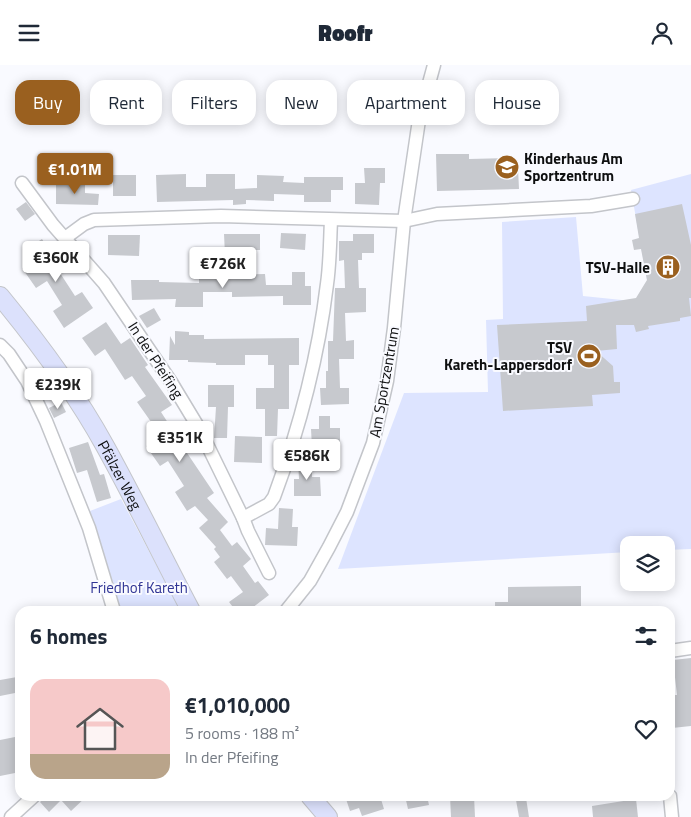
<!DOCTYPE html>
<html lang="en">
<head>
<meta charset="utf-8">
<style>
  :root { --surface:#fff; --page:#f6f6f7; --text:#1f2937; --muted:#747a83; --line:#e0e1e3; --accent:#9a601f }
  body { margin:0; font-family:"Titillium Web",sans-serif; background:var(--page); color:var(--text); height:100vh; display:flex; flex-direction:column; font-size:19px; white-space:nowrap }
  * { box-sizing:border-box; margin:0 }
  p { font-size:16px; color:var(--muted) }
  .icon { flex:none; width:28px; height:28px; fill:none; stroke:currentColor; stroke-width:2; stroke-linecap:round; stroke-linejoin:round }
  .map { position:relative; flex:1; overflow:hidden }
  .drawer { position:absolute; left:15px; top:541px; width:660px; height:195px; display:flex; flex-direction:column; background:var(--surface); border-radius:15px; box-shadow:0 2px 12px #0003 }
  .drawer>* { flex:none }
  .banner { position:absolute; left:15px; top:15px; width:661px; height:45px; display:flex; gap:10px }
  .tools { position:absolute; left:620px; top:471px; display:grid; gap:10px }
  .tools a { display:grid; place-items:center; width:55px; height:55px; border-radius:10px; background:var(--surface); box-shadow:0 2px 12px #0003; font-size:25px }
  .price { position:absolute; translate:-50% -42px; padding:0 11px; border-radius:5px; background:#fff; color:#222; font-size:16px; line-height:32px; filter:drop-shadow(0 1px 2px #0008) }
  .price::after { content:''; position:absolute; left:50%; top:30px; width:15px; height:11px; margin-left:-8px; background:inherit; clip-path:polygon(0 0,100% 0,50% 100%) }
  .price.active { background:var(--accent); color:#fff }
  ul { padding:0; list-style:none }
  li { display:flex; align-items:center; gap:15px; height:125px; padding:0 15px }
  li+li { border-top:1px solid var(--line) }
  li span { display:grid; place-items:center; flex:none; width:140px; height:100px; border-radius:15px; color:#555 }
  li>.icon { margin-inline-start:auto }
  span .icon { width:60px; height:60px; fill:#fffc; stroke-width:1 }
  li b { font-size:21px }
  h2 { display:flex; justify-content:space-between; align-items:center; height:60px; padding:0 15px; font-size:21px }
  .pill { padding:0 18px; border-radius:15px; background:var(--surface); box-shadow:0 2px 12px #0003; font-size:18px; line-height:45px }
  .pill.active { background:var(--accent); color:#fff }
  header { display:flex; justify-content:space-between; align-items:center; height:65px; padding:0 15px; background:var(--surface); font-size:22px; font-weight:800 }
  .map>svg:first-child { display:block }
</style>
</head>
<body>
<header><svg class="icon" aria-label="menu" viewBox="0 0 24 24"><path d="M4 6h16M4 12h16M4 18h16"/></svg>Roofr<svg class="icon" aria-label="person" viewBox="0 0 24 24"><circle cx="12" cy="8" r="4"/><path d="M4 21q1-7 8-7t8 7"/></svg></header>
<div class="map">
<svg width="691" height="752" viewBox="0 0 691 752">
  <rect width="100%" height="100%" fill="#f9faff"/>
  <!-- green -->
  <g fill="#dde4ff">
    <path d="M691,109V484L666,485V480H629V487L338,504L404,328L488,327L486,255L503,254L502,157L576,152L583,231L651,238L631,125Z"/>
    <path d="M121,434L181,546H121L90,446Z"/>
  </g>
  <!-- building -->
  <g fill="#c7c9ce">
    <path d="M436,89H469V94L509,93V103H518L519,124L437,126Z"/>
    <path d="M364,103H385V118H380L379,140L355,139V118H365Z"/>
    <path d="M186,109V122H206V109H235V124L257,123V110L284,111L283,117L304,118V112H343V125H331V137H304V130L274,129V136L246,135V139L233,140V135L157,137L156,110Z"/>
    <rect x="113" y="110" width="23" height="21"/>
    <path d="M56,119H85V128L99,129L98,140L56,139Z"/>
    <path d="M26,137L35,149L25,156L16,144Z"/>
    <path d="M682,139L691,180V233H689L691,251L680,253V256L648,261L649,264L636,267L634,260H616L617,284L596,286L613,301L614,317H620V328L592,330L593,341L503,346L497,260L587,256L586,241L636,233L647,215L641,184L634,185L632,175L639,173L635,149Z"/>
    <path d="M281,168L306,169L305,185L280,183Z"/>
    <path d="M224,169H260V185H249L250,190H225Z"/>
    <path d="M353,169H374V188H362V195H358L359,223H366V247L345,248L346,276L354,275V294H339L340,323H349V339L321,340L320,323H326V306H328V276H333L335,223H345L344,195L339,196V176H353Z"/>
    <path d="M108,170H140L139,191L108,190Z"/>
    <path d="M42,174L48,184L54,180L65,197L58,202L62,207L60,208L75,231L82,227L93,243L64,263L53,246L62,240L47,216L36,223L22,203L36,194L28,183Z"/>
    <path d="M292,207H305V221H311V240H283V231L232,232V227H203V242H175L176,234L132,235L131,215H159V217L199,218V211L265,209L266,220H292Z"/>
    <path d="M154,243L161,255L147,263L139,251Z"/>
    <path d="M106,257L121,279L130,273L148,300L145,302L172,340L161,347L172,364L176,362L189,382L185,385L214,428L207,433L228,457L220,465L232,481L237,477L251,494L243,501L255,518L258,516L269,530L248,546H236L229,537L243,527L231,511L227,514L214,497L220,492L214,484L216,482L199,463L208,455L195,441L187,446L175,427L184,421L168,396L160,401L146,381L161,371L137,337L146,331L132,311L125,315L105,284L95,291L82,273Z"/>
    <path d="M175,266L189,267V270H204V274L299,273V300H289V344H278L277,371H265V344H256V323H274V300H268V290H245V300H216V298L188,297V295H169L170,271L175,280Z"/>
    <path d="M208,320H234V342H228L227,373H214L216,342H208Z"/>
    <path d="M61,337L66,347L54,353L49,343Z"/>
    <path d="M319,351H330V363H340V381L312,382L311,364H319Z"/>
    <path d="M235,371L262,372V398L234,397Z"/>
    <path d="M88,377L100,410L104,409L111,433L97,437L87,405L77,408L69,383Z"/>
    <path d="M298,395H312V412H320L321,431H294V414H299Z"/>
    <path d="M279,443L293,444L292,462H298L297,481L265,480L266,463L278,464Z"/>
    <path d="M581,521V546H495V537H508V522Z"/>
    <path d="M691,593V661L672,663L670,630H677L673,595Z"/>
    <path d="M17,612L20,627L0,631V615Z"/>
    <path d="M20,671V707L0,711V675Z"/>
    <path d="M46,731H87L71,746L61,735L49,747L40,737Z"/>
    <path d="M345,731H380L384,744L362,751L359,743L350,746Z"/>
    <path d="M405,731H427L429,740L408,744Z"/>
    <path d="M450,731H474L475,752H451Z"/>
    <path d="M526,733L529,752H519L516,735Z"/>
    <path d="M636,734L638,752H593L592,741Z"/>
  </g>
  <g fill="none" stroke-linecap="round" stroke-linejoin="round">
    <defs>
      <g id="street">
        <path d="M22,118L53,160L104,218L171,317L200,365L243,453L248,466L269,508"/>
        <path d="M65,173L84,159L94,155L221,151L404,156L437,149L591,141L633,134"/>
        <path d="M0,280L9,289L27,316L46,356L89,463L114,546"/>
        <path d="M243,453L269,439L274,432C300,362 318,294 327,219C330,198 330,176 331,155"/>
        <path d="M286,546L310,516L329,482L347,447L373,378L387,316L394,263L404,156L419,55L434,0"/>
        <path d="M670,586L691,583"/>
        <path d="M670,731L672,752"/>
        <path d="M11,752L34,731"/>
      </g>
      <g id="secondary">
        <path id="s1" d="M0,231C37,276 77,330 105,381C135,435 162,491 191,546"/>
        <path d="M310,731L328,752"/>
      </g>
    </defs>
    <!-- street casing -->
    <use href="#street" stroke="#c3c5ca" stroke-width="15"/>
    <!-- secondary casing -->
    <use href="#secondary" stroke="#c3c5ca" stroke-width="20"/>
    <!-- street -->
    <use href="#street" stroke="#fff" stroke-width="12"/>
    <!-- secondary -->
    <use href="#secondary" stroke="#dce1fc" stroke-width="18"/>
  </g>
  <!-- icons -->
  <defs>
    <symbol id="school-disc" viewBox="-11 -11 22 22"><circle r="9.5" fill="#9a601f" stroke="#f9faff"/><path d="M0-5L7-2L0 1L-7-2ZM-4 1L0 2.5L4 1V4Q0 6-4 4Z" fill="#fff"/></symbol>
    <symbol id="building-disc" viewBox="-11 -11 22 22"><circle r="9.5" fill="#9a601f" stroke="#f9faff"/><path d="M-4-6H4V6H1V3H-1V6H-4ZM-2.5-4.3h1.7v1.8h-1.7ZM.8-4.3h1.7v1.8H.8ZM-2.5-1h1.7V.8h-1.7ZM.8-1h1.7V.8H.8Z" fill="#fff"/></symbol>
    <symbol id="stadium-disc" viewBox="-11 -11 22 22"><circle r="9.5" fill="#9a601f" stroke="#f9faff"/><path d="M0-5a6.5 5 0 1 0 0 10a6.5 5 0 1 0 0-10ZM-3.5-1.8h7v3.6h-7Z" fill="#fff"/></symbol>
  </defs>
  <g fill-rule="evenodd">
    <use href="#school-disc" x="493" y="88" width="28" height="28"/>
    <use href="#building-disc" x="654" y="188" width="28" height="28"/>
    <use href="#stadium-disc" x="575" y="277" width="28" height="28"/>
  </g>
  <g text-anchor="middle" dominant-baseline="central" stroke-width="4" stroke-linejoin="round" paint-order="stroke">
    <!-- poi labels -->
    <g font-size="15" font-weight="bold" fill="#0e0f10" stroke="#f9faff" text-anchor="end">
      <text x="524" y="93" text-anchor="start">Kinderhaus Am<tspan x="524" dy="17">Sportzentrum</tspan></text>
      <text x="650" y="202">TSV-Halle</text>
      <text x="572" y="282">TSV<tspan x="572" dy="17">Kareth-Lappersdorf</tspan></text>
    </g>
    <!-- street labels -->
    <g font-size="15" fill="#0e0f10" stroke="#f9faff">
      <text transform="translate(156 295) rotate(57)">In der Pfeifing</text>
      <text transform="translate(384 317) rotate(-80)">Am Sportzentrum</text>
      <text stroke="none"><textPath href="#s1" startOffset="216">Pfälzer Weg</textPath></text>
    </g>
    <!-- park labels -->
    <g font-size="15" fill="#303595" stroke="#f9faff">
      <text x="139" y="522">Friedhof Kareth</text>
    </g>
  </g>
</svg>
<div class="tools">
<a><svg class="icon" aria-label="layers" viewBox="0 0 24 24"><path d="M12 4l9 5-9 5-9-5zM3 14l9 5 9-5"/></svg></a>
</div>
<b class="price active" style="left:75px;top:130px">€1.01M</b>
<b class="price" style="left:56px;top:218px">€360K</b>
<b class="price" style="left:223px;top:224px">€726K</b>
<b class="price" style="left:58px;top:345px">€239K</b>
<b class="price" style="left:180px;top:398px">€351K</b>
<b class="price" style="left:307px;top:416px">€586K</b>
<div class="banner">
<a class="pill active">Buy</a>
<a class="pill">Rent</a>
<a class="pill">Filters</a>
<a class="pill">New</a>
<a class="pill">Apartment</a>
<a class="pill">House</a>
</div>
<section class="drawer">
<h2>6 homes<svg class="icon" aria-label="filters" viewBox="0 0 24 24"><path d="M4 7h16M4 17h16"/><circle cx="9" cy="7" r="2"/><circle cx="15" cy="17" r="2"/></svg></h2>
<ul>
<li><span style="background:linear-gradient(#f6c9c9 75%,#b9a48a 0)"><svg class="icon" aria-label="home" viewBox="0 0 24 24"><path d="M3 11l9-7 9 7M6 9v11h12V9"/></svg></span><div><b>€1,010,000</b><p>5 rooms · 188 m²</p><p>In der Pfeifing</p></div><svg class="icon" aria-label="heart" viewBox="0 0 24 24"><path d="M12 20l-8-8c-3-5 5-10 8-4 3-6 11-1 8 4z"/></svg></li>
</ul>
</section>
</div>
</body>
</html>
